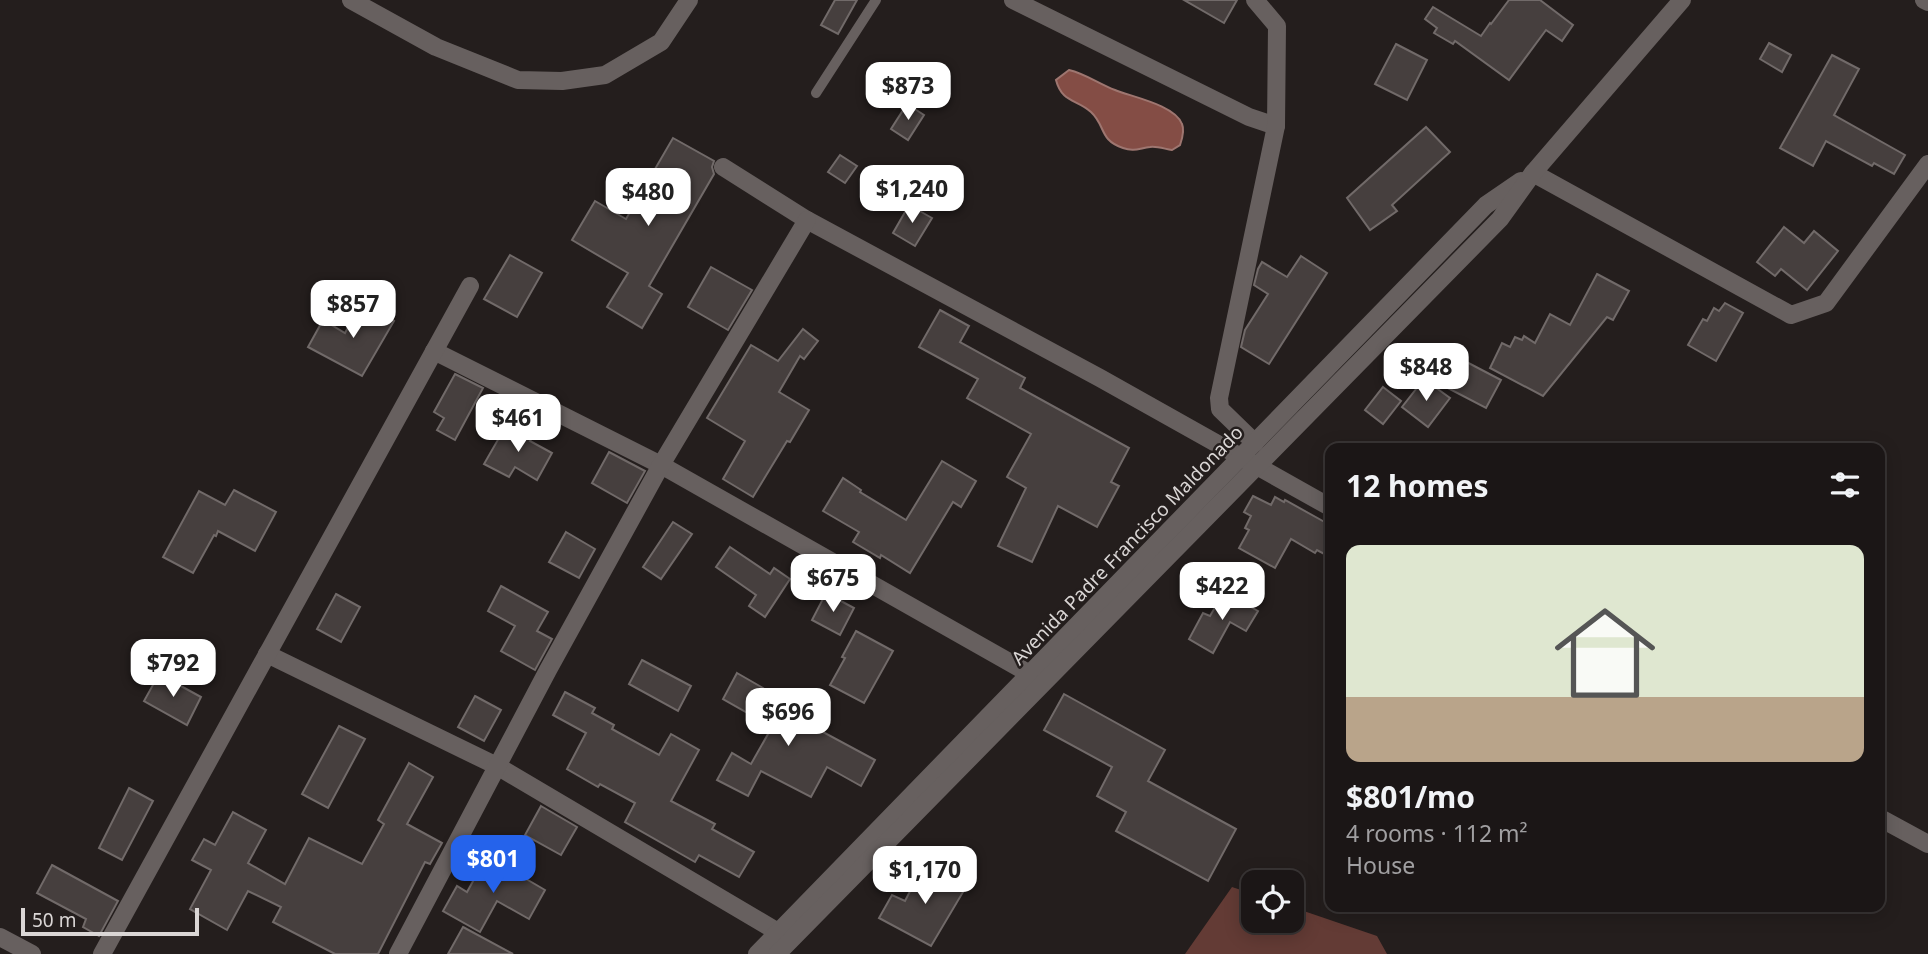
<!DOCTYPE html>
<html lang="en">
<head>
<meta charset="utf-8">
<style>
  :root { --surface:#1b1616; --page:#241f1f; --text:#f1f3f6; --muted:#a09fa1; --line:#393535; --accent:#2563eb }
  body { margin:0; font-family:"Noto Sans",sans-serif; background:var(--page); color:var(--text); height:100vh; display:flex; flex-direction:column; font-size:26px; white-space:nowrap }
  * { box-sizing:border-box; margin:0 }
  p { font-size:23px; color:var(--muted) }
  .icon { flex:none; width:38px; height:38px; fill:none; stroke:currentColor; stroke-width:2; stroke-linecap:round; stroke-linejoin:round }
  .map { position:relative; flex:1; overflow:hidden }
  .side { position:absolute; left:1325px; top:443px; width:560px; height:469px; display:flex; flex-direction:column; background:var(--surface); border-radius:14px; box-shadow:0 4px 18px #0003,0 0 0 2px var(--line) }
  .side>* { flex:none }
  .controls { position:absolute; left:1241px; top:870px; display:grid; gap:14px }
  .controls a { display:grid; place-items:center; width:63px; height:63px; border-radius:14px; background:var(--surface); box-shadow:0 4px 18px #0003,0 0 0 2px var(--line); font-size:35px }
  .scale { position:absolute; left:21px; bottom:18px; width:178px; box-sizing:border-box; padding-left:7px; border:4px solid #dad6d5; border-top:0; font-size:19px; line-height:24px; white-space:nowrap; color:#dad6d5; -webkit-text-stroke:5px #241e1d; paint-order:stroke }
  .price { position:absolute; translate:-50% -60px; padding:0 16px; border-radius:14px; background:#fff; color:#222; font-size:23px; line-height:46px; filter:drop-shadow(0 2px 4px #0008) }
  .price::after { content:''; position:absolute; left:50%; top:42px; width:21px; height:16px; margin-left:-10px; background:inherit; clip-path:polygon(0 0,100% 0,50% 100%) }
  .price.current { background:var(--accent); color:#fff }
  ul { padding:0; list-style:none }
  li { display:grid; align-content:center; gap:14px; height:371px; padding:0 21px }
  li+li { border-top:2px solid var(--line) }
  li span { display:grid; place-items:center; height:217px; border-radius:14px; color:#555 }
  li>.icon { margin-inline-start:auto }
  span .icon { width:126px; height:126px; fill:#fffc; stroke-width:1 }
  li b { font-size:30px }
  h2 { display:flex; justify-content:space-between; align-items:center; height:84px; padding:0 21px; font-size:30px }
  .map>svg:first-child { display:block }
</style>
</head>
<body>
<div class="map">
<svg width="1928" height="954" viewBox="0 0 1928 954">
  <rect width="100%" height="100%" fill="#241e1d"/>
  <!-- green -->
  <path fill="#633b35" d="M1232,887L1253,894V920H1292V907L1377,936L1387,954H1185Z"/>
  <!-- water -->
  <path fill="#844d45" stroke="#9e7670" stroke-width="2" d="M1069,70C1086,74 1099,84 1115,90C1132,97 1175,105 1182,124C1185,131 1182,139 1180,145L1172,150C1165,149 1157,146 1150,147C1140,148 1134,152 1123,148C1099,140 1106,126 1091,112C1077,99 1062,103 1056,80Z"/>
  <!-- building -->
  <g fill="#463f3e" stroke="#716a69" stroke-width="2">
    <path d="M835,0H857L838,34L821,25Z"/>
    <path d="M1184,0H1237L1224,23Z"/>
    <path d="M1509,0H1540L1573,25L1562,41L1546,30L1509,80L1455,41L1453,44L1434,33L1437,28L1425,19L1433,7L1481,36L1490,23L1491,24Z"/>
    <path d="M1769,43L1791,55L1782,72L1760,59Z"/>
    <path d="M1396,44L1427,60L1407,100L1375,84Z"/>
    <path d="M1832,55L1859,69L1834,115L1905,155L1894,174L1874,163L1872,166L1826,141L1813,166L1780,148Z"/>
    <path d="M907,104L924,115L908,140L891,129Z"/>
    <path d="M1426,127L1450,152L1392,205L1397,211L1370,230L1347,198Z"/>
    <path d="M673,138L714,161L712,167L714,174L649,286L662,294L642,328L607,307L628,273L572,240L595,201L626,219Z"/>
    <path d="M840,155L857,166L845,183L828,172Z"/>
    <path d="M909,205L932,218L915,246L893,233Z"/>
    <path d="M1784,227L1804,243L1814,231L1838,251L1807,290L1781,269L1775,276L1757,262Z"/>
    <path d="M510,255L542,273L517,317L484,299Z"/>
    <path d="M1301,256L1327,273L1269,364L1241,347L1245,330L1268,294L1254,285L1258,269L1262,262L1287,277Z"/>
    <path d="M711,267L752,290L728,330L688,307Z"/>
    <path d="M1597,274L1629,291L1613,320L1607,317L1543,396L1490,368L1502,343L1510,347L1515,337L1522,340L1524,336L1535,343L1550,314L1570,325Z"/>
    <path d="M361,303L394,321L362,376L308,347L323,320L345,333Z"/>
    <path d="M1725,303L1743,313L1716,361L1688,345L1703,319L1707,321L1714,308L1719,311Z"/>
    <path d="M940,310L969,326L960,342L1025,378L1020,388L1129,448L1111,482L1119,486L1097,527L1058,506L1032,562L998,546L1026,488L1007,477L1031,434L967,398L978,379L919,347Z"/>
    <path d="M803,329L818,341L804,359L800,356L779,392L809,410L790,442L787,441L753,497L723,479L745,441L707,418L751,345L778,361Z"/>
    <path d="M1457,357L1501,380L1486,408L1442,385Z"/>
    <path d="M455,374L483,388L455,440L437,430L444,418L434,412Z"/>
    <path d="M1424,379L1450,398L1428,427L1402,407Z"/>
    <path d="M1383,387L1401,401L1383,424L1365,410Z"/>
    <path d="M507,424L532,437L530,441L552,453L537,480L515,467L509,477L484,464Z"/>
    <path d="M609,452L645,471L627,503L592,483Z"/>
    <path d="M942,461L976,481L961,507L953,502L910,573L881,555L880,558L853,542L859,532L823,511L843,478L861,490L860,492L906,520Z"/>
    <path d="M234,490L276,512L255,551L218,531L216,536L214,535L193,573L163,557L199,491L225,505Z"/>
    <path d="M1253,496L1271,505L1275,497L1284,502L1285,500L1330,525V557L1317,550L1315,553L1291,539L1275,568L1239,548L1249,530L1245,528L1251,516L1244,512Z"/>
    <path d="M673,522L692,534L661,579L643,567Z"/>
    <path d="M566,532L595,549L579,578L549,562Z"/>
    <path d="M730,547L770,574L774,568L790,579L765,617L749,606L756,595L716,567Z"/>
    <path d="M501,586L548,612L537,631L552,639L535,670L501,651L515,626L488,611Z"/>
    <path d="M1224,592L1258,611L1246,631L1230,622L1213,653L1189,639L1203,613L1210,616Z"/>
    <path d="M826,593L854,608L840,635L812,620Z"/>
    <path d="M336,594L360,607L341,642L317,629Z"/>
    <path d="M856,631L893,651L864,703L830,685L845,658L842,657Z"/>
    <path d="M642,660L691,686L678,711L629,684Z"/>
    <path d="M737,673L763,688L758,697L875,760L861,786L827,767L811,797L761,771L748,796L717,780L732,753L751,764L772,727L723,699Z"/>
    <path d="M159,674L201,697L187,725L144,701Z"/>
    <path d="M565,692L595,708L592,713L614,725L612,729L659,755L671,734L699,750L671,801L715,824L712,829L754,852L739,877L699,855L695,862L625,822L635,803L600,784L598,787L567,769L586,733L553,715Z"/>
    <path d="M1064,694L1165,750L1148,781L1236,829L1208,881L1116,831L1126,812L1097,796L1112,767L1044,730Z"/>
    <path d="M475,696L501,710L484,741L458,727Z"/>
    <path d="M339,726L365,739L328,808L302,794Z"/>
    <path d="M409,763L433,777L407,824L442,843L430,864L425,862L378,954H335L273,922L281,907L248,891L227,930L190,909L211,870L192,860L204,839L215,845L233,812L266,830L248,863L285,884L309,838L362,864L384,824L378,820Z"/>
    <path d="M129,788L153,801L122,860L99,848Z"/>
    <path d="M541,806L577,827L561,855L525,835Z"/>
    <path d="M487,856L545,890L529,919L497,901L480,932L443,911L457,886L467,892Z"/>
    <path d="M924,864L966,887L931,946L879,918L892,895L905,901Z"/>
    <path d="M52,865L118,901L99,936L83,927L86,919L37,893Z"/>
    <path d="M463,927L513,954H448Z"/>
  </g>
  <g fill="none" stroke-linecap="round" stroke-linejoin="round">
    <!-- lane -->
    <path stroke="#67605f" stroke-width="10" d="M816,93L876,0"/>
    <!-- street -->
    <g stroke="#67605f" stroke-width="18">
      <path d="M1013,0L1249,117L1276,126"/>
      <path d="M1255,0L1277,26L1276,126L1219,398L1220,409L1255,443"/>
      <path d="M723,167L807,220L1100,378L1330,507"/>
      <path d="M1533,173L1791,315L1826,303L1928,164"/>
      <path d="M434,351L661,465L1030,674"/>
      <path d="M267,654L497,766L778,932"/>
      <path d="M1880,818L1928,844"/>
      <path d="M0,937L32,954"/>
      <path d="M102,954L470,286"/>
      <path d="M398,954L548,670L661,465L807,220"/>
    </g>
    <!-- secondary -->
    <g stroke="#67605f" stroke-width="18">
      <path d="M351,0L436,47L518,80L562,81L605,75L661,42L689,0"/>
      <path d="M1924,0L1928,2"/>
      <path d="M757,954L1486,205L1521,181"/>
      <path d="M777,954L1500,219L1533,173L1682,0"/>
    </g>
  </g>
  <g text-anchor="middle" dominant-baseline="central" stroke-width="5" stroke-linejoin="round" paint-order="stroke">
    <!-- street labels -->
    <g font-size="19" fill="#dad6d5" stroke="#241e1d">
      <text transform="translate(1127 545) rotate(-46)">Avenida Padre Francisco Maldonado</text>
    </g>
  </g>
</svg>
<div class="controls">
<a><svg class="icon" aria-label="locate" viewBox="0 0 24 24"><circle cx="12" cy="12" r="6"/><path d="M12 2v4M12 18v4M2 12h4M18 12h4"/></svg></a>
</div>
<div class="scale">50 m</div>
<b class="price" style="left:908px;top:122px">$873</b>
<b class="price" style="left:912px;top:225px">$1,240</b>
<b class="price" style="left:648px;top:228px">$480</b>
<b class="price" style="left:353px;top:340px">$857</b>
<b class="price" style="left:1426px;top:403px">$848</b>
<b class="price" style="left:518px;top:454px">$461</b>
<b class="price" style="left:833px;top:614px">$675</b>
<b class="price" style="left:1222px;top:622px">$422</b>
<b class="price" style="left:173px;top:699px">$792</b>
<b class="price" style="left:788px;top:748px">$696</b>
<b class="price current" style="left:493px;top:895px">$801</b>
<b class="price" style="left:925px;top:906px">$1,170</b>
<section class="side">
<h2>12 homes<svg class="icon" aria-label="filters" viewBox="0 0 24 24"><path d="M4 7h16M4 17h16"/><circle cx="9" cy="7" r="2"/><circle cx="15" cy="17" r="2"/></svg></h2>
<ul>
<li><span style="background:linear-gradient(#dfe7d0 70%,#b9a48a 0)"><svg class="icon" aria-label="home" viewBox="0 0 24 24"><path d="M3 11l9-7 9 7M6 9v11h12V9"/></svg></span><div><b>$801/mo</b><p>4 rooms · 112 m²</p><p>House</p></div></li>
</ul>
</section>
</div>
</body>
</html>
